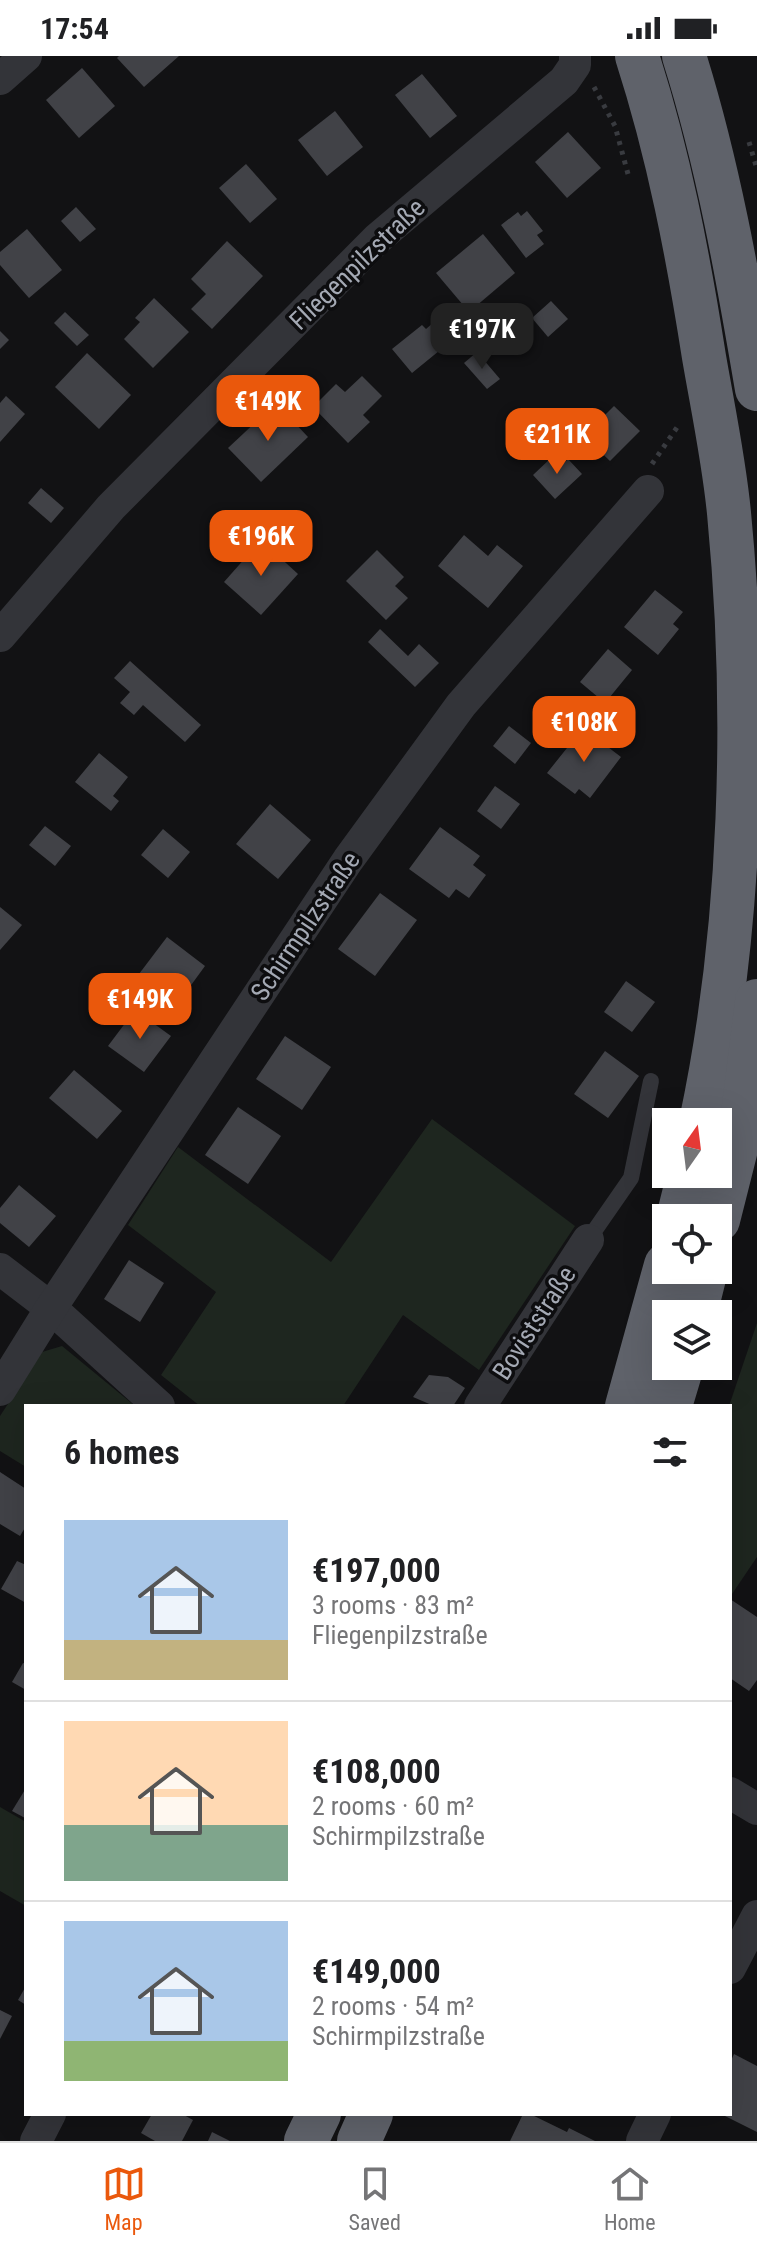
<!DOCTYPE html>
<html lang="en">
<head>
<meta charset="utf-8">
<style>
  :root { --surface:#fff; --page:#f6f6f6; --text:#202124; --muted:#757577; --line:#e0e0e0; --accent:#ea580c }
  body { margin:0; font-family:"Roboto Condensed",sans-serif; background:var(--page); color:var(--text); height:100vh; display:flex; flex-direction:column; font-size:30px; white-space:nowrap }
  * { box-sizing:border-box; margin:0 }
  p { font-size:26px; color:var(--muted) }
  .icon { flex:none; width:44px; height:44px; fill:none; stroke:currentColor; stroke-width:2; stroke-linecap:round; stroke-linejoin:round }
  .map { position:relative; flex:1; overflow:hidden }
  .side { position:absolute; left:24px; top:1348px; width:708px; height:712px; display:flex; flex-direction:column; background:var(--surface); border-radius:0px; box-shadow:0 8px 32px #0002 }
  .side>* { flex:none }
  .needle { width:52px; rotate:14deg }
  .tools { position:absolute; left:652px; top:1052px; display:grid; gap:16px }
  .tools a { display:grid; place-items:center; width:80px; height:80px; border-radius:0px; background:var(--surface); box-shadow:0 8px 32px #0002; font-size:40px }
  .price { position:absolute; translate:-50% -68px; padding:0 18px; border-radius:16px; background:var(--accent); color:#fff; font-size:26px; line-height:52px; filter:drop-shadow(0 2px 4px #0008) }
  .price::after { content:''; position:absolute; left:50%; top:48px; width:24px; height:18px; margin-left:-12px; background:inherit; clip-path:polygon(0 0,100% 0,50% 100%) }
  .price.active { background:#222; color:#fff }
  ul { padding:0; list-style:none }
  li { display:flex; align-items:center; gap:24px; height:200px; padding:0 40px }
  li+li { border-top:2px solid var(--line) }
  li span { display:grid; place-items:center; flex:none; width:224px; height:160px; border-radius:0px; color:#555 }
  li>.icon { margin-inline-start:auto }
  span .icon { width:96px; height:96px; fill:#fffc; stroke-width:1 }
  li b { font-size:34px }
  h2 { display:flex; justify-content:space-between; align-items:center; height:96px; padding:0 40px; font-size:34px }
  .status { display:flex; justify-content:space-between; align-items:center; height:56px; padding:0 40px; background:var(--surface); direction:ltr }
  .status svg { height:22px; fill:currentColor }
  .menu { display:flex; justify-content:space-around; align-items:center; height:112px; border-top:2px solid var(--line); background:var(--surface); font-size:22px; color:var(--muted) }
  .menu a { display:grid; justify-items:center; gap:4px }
  .menu .active { color:var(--accent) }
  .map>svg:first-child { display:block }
</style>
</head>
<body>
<div class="status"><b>17:54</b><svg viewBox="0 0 49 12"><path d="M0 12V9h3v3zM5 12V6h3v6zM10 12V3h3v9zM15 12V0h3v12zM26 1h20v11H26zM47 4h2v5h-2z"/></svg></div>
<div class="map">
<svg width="757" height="2085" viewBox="0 0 757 2085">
  <rect width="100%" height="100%" fill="#121214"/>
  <!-- green -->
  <g fill="#1e261f">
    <path d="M432,1063L575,1170L479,1314L403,1259L343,1350H200L161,1319L216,1236L128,1169L178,1091L331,1206Z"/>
    <path d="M757,1267V1501L730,1541L729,1350Z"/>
    <path d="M62,1290L135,1350H26V1411L0,1395V1360L42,1296Z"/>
    <path d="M0,1751L26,1766V1850L0,1835Z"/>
  </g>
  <!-- building -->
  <g fill="#414247">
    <path d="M119,0H179L144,31L117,2Z"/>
    <path d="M82,12L115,50L79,82L46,44Z"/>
    <path d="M422,18L457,60L430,82L395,39Z"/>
    <path d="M335,55L363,91L327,120L298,84Z"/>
    <path d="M568,76L601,112L567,142L535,106Z"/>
    <path d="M246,108L277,143L250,167L219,132Z"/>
    <path d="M76,151L96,173L80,186L61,165Z"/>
    <path d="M527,155L543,175L537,179L544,188L526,202L501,169L518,156L521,160Z"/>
    <path d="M27,173L62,214L29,242L0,209V196Z"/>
    <path d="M483,178L515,217L469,256L436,217Z"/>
    <path d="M227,185L263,220L212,273L191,253L206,238L191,223Z"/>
    <path d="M154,242L189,276L153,312L124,283L140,266L135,262Z"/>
    <path d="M551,245L568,263L548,281L532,262Z"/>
    <path d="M65,256L89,279L77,290L54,267Z"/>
    <path d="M434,266L450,286L412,317L392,293L422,269L426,273Z"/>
    <path d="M0,275L9,284L0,293Z"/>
    <path d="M477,296L500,323L487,333L464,307Z"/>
    <path d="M87,297L131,339L99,373L55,331Z"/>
    <path d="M362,320L382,340L363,359L370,366L348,387L313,351L336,328L345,336Z"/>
    <path d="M6,340L25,358L0,386V347Z"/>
    <path d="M276,347L308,381L261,426L228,392Z"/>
    <path d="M614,350L640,375L610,405L584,380Z"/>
    <path d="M552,401L561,410L568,403L582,418L555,443L533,419Z"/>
    <path d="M41,432L64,452L51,467L28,447Z"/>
    <path d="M464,479L488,500L497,489L523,510L488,552L438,510Z"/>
    <path d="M261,484L298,518L261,559L224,526Z"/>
    <path d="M377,494L404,521L395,530L408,542L386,564L346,525Z"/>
    <path d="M655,534L683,556L673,568L679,573L658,599L624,571Z"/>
    <path d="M380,573L408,600L419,588L439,607L415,631L368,586Z"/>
    <path d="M608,593L632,614L605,647L580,626Z"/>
    <path d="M130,605L201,669L185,686L143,649L134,659L120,647L130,636L114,622Z"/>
    <path d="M509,670L531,687L515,708L493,690Z"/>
    <path d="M583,672L621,701L590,742L579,733L575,738L547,717Z"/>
    <path d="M99,697L128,721L113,740L119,745L111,755L75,726Z"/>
    <path d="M495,730L520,748L501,773L477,755Z"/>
    <path d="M270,748L311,784L278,823L236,788Z"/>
    <path d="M45,770L71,790L55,810L29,789Z"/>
    <path d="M440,771L480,800L473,809L486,819L469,842L456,833L449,842L409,813Z"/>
    <path d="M163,773L190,796L168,822L141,799Z"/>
    <path d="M380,837L417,864L375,920L338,893Z"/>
    <path d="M0,851L22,869L0,894Z"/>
    <path d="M167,881L205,910L178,947L139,918Z"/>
    <path d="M626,925L655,946L632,976L604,956Z"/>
    <path d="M135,954L171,980L144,1016L108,990Z"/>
    <path d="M285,980L331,1011L302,1054L256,1023Z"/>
    <path d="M605,995L639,1020L608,1062L574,1038Z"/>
    <path d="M74,1014L122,1055L97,1083L49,1042Z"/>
    <path d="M238,1051L281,1080L248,1128L205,1099Z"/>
    <path d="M19,1129L56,1160L29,1191L0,1167V1152Z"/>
    <path d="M129,1204L164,1227L140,1266L104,1243Z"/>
    <path d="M429,1319L448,1321L465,1332L453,1350H434L413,1341Z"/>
    <path d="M0,1416L26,1433V1470L20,1480L0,1468Z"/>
    <path d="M17,1505L26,1509V1547L1,1533Z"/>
    <path d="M730,1543L757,1561V1624L749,1635L730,1622Z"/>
    <path d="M23,1607L26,1608V1634L12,1626Z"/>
    <path d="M26,1732V1760L25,1762L12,1755Z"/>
    <path d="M26,1930V1949L18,1944Z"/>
    <path d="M0,1954L12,1960L0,1983Z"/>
    <path d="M734,1998L757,2010V2076L721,2058H730V2007Z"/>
    <path d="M152,2058H182L193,2064L182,2085H155L141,2077Z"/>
    <path d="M523,2058H530L567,2076L569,2072L595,2085H510Z"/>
    <path d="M212,2076L230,2085H208Z"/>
  </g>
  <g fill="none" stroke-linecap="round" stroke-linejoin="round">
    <!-- path -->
    <g stroke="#393b40" stroke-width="5" stroke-dasharray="4 6" stroke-linecap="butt">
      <path d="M594,31L615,70L628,118"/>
      <path d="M749,86L757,113"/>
      <path d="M652,408L678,370"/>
    </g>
    <!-- lane -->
    <path stroke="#333439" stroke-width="16" d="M588,1184L631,1122L651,1025"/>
    <!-- street -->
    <g stroke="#333439" stroke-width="32">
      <path d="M0,23L26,0"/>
      <path d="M0,580L111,451L377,183L564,25L575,9V0"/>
      <path d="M0,1213L51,1252L159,1350"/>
      <path d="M0,1334L51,1252L348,804L461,649L648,435"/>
      <path d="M480,1350L588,1184"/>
      <path d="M730,1737L757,1753"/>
      <path d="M730,1912L757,1860"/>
      <path d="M36,2085L50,2058"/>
      <path d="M642,2085L655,2058"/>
    </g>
    <!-- highway -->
    <g stroke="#5f626a" stroke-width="44">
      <path d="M637,0C669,99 688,199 704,301C713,353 724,405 729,457C748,653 742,873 701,1066"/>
      <path d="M684,0C718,108 738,221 757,333"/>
      <path d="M678,1162L689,1118"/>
      <path d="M718,1164L741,1073L757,945"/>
      <path d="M695,1258L706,1214"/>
      <path d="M627,1350L666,1209"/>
      <path d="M670,1350L682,1310"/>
      <path d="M306,2085L319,2058"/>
      <path d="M359,2085L371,2058"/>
    </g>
  </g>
  <g text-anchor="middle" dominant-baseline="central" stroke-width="7" stroke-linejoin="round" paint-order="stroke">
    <!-- street labels -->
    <g font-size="26" fill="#a4a9b4" stroke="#0d0d0f">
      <text transform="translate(357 208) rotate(-44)">Fliegenpilzstraße</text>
      <text transform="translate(305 870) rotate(-56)">Schirmpilzstraße</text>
      <text transform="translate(534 1267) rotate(-57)">Boviststraße</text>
    </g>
  </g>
</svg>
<div class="tools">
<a><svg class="needle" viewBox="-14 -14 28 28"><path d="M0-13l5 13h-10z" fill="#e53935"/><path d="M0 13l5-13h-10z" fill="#757577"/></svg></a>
<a><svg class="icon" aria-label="locate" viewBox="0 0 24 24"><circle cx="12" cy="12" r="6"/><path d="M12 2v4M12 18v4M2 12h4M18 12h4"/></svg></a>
<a><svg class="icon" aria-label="layers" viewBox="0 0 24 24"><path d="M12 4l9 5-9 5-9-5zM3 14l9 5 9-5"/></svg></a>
</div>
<b class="price active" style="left:482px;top:315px">€197K</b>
<b class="price" style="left:268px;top:387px">€149K</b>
<b class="price" style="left:557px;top:420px">€211K</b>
<b class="price" style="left:261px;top:522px">€196K</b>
<b class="price" style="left:584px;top:708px">€108K</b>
<b class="price" style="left:140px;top:985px">€149K</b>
<section class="side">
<h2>6 homes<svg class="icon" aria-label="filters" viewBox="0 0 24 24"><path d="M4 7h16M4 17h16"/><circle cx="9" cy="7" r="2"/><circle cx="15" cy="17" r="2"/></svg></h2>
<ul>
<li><span style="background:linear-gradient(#a9c7e8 75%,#c2b280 0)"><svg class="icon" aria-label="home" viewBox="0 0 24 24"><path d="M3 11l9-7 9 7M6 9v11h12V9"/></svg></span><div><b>€197,000</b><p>3 rooms · 83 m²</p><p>Fliegenpilzstraße</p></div></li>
<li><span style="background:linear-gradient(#ffd9b3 65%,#7fa58c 0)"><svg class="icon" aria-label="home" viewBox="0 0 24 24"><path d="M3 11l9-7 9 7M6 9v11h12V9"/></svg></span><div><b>€108,000</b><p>2 rooms · 60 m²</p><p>Schirmpilzstraße</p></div></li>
<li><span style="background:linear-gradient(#a9c7e8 75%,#8fb573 0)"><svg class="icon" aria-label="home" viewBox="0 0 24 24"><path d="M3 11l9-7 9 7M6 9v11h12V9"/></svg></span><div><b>€149,000</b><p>2 rooms · 54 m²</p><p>Schirmpilzstraße</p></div></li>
</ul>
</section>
</div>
<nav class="menu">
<a class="active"><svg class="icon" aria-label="map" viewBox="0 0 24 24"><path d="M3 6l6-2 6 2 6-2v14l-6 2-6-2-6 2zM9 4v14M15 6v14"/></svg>Map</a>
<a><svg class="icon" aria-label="saved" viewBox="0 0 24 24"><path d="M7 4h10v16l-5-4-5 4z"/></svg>Saved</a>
<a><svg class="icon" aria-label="home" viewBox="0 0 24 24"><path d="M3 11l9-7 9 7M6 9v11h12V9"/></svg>Home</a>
</nav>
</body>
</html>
